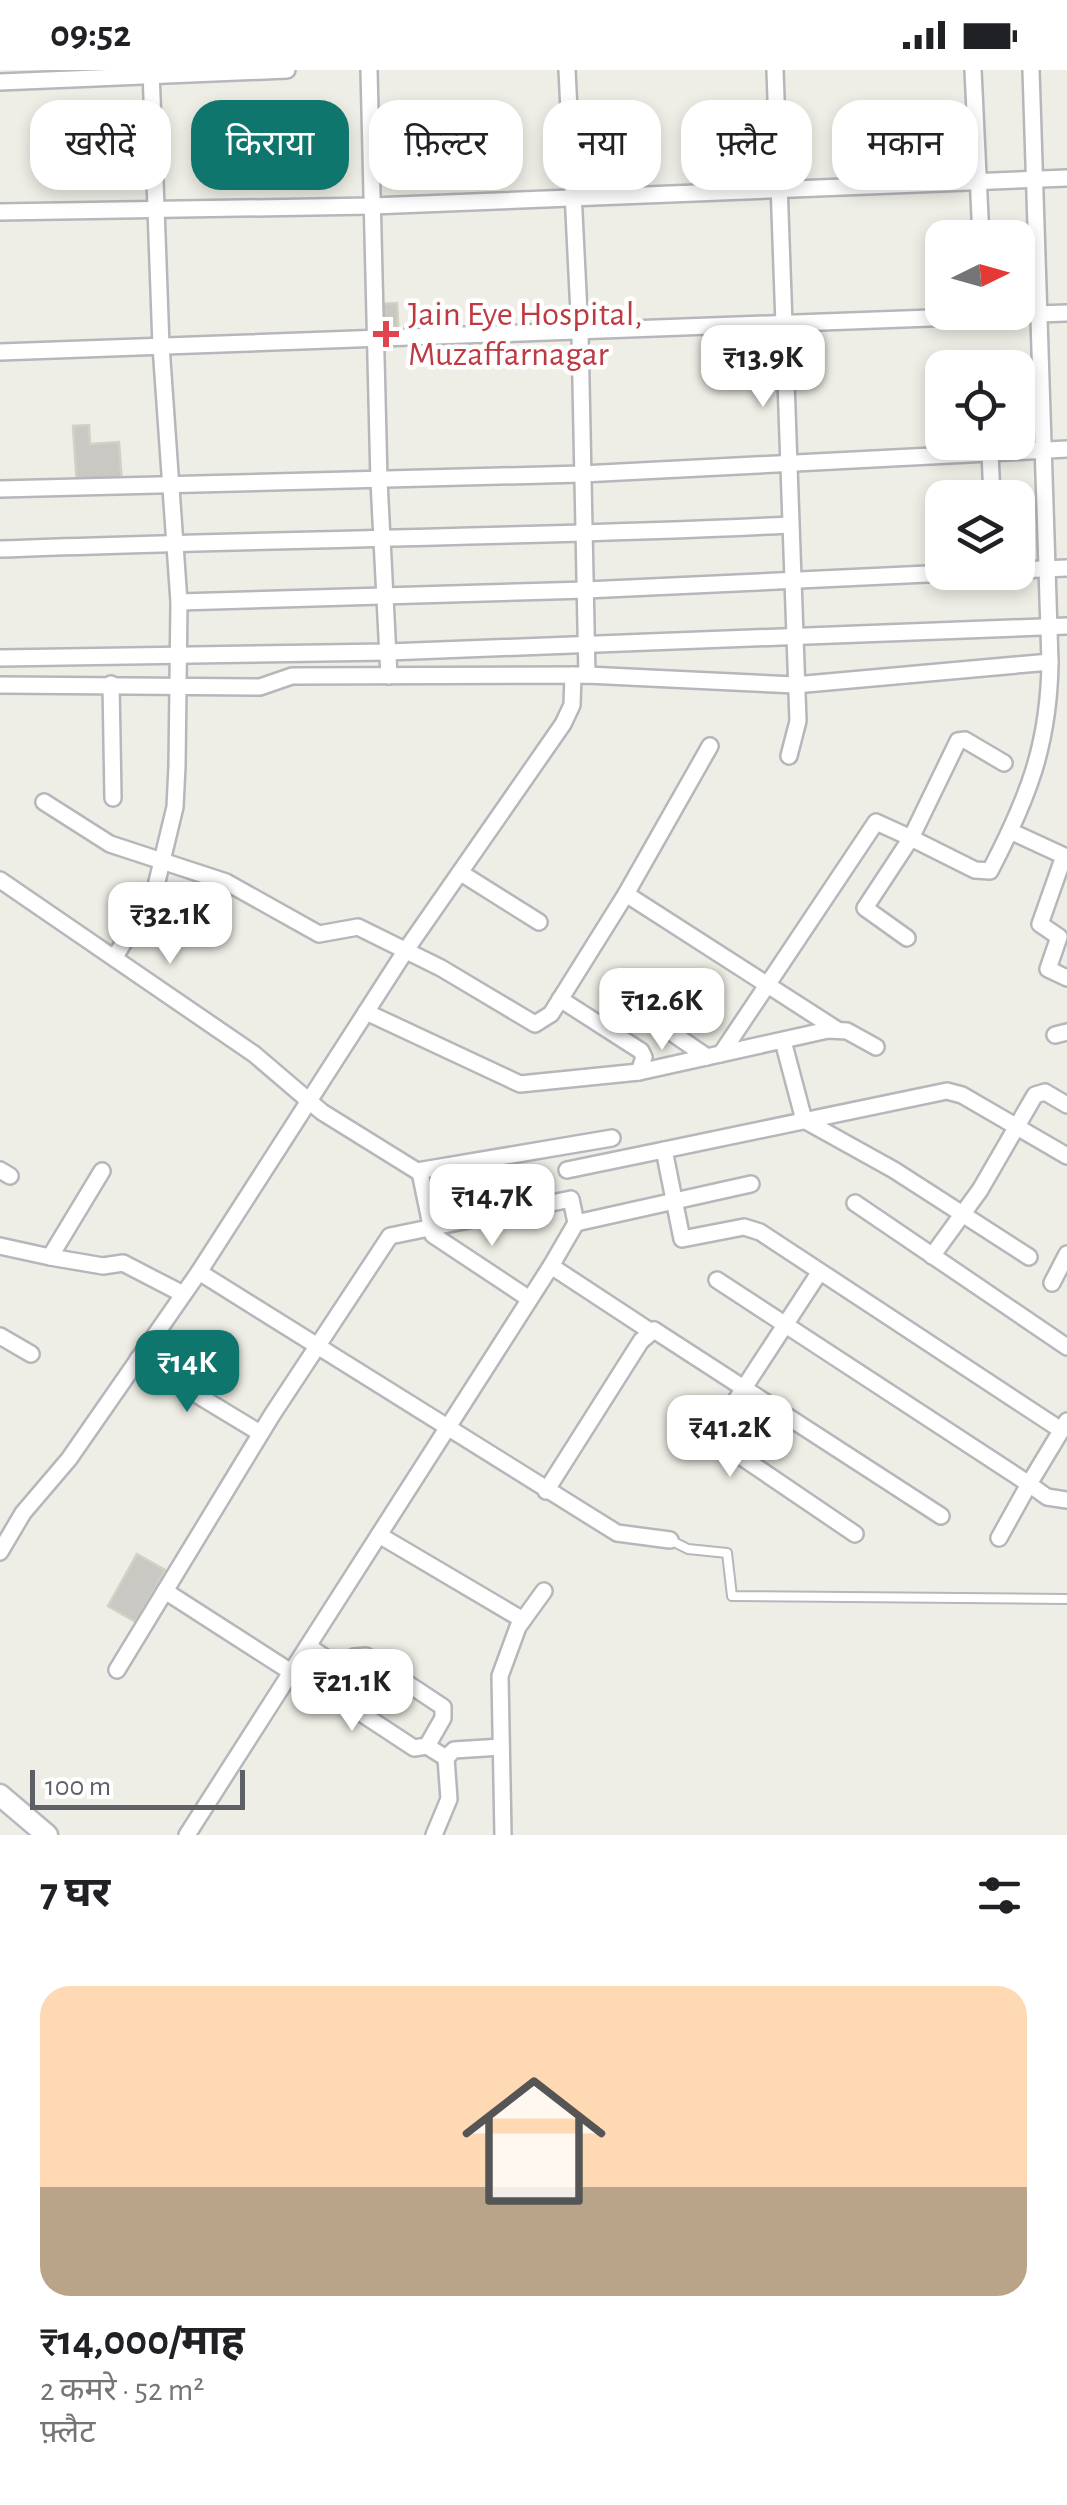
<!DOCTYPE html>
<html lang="hi">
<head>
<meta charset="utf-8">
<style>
  :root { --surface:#fff; --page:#f6f6f6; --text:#202124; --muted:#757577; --line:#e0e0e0; --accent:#0f766e }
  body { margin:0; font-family:"Alegreya Sans","Noto Sans Devanagari",sans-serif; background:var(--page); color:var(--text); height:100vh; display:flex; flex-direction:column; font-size:38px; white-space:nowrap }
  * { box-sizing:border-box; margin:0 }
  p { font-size:32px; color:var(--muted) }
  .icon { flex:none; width:55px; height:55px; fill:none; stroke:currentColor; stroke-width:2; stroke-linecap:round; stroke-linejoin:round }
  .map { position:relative; height:1765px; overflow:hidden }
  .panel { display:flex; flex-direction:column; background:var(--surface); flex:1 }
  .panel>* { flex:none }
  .banner { position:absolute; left:30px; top:30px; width:1008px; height:90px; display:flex; gap:20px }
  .needle { width:65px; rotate:85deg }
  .fabs { position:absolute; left:925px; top:150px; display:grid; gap:20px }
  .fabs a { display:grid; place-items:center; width:110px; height:110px; border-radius:20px; background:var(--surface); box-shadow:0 5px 15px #0003; font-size:50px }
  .scale { position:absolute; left:30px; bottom:25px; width:215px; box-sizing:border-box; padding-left:10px; border:5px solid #5d6065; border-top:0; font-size:28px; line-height:35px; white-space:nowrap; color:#5d6065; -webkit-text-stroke:8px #fff; paint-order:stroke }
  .price { position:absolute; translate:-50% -85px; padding:0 22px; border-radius:20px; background:#fff; color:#222; font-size:32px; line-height:65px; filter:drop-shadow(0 2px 5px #0008) }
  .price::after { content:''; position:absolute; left:50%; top:60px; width:30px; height:22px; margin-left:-15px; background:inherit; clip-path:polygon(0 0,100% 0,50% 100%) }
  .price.selected { background:var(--accent); color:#fff }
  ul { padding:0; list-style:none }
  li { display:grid; align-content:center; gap:20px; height:530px; padding:0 40px }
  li+li { border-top:2px solid var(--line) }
  li span { display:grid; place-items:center; height:310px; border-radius:30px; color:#555 }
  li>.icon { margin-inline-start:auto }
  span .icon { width:180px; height:180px; fill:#fffc; stroke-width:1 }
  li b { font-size:42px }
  h2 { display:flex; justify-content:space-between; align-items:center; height:120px; padding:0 40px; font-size:42px }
  .tag { padding:0 35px; border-radius:30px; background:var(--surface); box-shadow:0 5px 15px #0003; font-size:35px; line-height:90px }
  .tag.selected { background:var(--accent); color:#fff }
  .status { display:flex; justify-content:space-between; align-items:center; height:70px; padding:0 50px; background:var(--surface); direction:ltr }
  .status svg { height:28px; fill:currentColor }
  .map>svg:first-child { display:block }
</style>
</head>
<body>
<div class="status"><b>09:52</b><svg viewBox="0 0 49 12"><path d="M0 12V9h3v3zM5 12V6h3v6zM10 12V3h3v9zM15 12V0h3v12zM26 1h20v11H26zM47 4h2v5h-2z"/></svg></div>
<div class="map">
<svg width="1067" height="1765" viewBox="0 0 1067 1765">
  <rect width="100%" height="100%" fill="#efeee6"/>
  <!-- building -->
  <g fill="#cac8c2" stroke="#d3d0c4" stroke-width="2.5">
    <path d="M397,233L399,268L382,269L380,234Z"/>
    <path d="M89,355L90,374L119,372L122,413L77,416L73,356Z"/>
    <path d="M137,1484L165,1500L136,1552L108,1536Z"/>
  </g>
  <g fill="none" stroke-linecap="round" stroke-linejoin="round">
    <defs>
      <path id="lane" d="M670,1470L688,1479L727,1483L732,1526L1067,1529"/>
      <g id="street">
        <path d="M369,0L379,411L389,606"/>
        <path d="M567,0L580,264L587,605"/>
        <path d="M775,0L798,651L789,686"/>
        <path d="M973,0L981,168"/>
        <path d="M0,12L287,0"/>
        <path d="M0,142L372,136L1067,108"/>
        <path d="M0,282L1067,243"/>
        <path d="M990,382L992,428"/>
        <path d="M0,419L582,404L1067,379"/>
        <path d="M0,479C263,469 526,468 789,455"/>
        <path d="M1018,500L1067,498"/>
        <path d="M179,532L586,520L970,502"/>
        <path d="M0,588L388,582L1067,556"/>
        <path d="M111,614L113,728"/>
        <path d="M0,615L260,617L292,606L587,605L795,615L1050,592"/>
        <path d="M1004,693L965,670L958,671L911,768L975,800L990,801C1028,728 1049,675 1050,592L1031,0"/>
        <path d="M44,732L110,774L226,812L319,864L358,857L441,898L535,954L551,944L626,824L710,676"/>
        <path d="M1010,761L1064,786L1040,854L1059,867L1048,899L1067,908"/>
        <path d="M461,803L539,852"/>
        <path d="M0,810L254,984L322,1042L417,1101L612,1068"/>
        <path d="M626,824L836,959"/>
        <path d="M115,887L155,820L175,737L177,696L179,532L161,276L151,0"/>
        <path d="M560,929L641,981L644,987L639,1002"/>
        <path d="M366,942L520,1014L639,1002L828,960L847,961L876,977"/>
        <path d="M642,942L707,987"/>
        <path d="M1055,965L1067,962"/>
        <path d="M783,971L804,1050L894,1100L1029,1187"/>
        <path d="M721,984L876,752L911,768L865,838L907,868"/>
        <path d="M0,1100L10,1106"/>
        <path d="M567,1100L664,1080"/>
        <path d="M420,1102L433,1165L528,1228"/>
        <path d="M855,1133L1067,1277"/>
        <path d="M576,1153L751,1114"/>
        <path d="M0,1176L50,1187L102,1101"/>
        <path d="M932,1186L980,1120L1035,1025L1045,1022L1067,1035"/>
        <path d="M50,1187L103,1196L123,1193L183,1224"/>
        <path d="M551,1196L650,1261"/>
        <path d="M199,1202L617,1463L670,1470"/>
        <path d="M819,1203L712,1367L855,1464"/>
        <path d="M717,1210L1029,1414L999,1468"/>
        <path d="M1052,1213L1067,1184"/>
        <path d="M0,1266L31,1284"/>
        <path d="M138,1289L260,1363"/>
        <path d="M1067,1351L1029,1414L1047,1427L1067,1430"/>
        <path d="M1061,1360L760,1162L744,1157L682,1169L664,1080L947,1021L962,1025L1067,1086"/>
        <path d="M546,1421L641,1271L654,1260L941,1446"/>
        <path d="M379,1465L523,1550"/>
        <path d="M0,1482L23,1443L69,1389L199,1202L406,880L563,654L572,635L573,605"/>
        <path d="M165,1521L291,1602"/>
        <path d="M308,1576L345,1601"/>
        <path d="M117,1600L272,1345L390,1166L571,1129L576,1153L551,1196L187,1765"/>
        <path d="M427,1676L443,1648V1637L366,1586L354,1587L336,1618L341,1630L414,1678L427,1676L446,1688"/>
        <path d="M446,1688L454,1680L501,1677"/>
        <path d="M434,1765L449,1729L446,1688"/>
        <path d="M503,1765L500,1606L518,1557L544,1521"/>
      </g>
      <path id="secondary" d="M0,1725L47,1765"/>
    </defs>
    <!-- lane casing -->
    <use href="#lane" stroke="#b6b7bb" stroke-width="12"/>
    <!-- street casing -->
    <use href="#street" stroke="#b6b7bb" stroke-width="20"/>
    <!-- secondary casing -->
    <use href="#secondary" stroke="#b7b9be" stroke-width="25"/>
    <!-- lane -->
    <use href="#lane" stroke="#fff" stroke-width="8"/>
    <!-- street -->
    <use href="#street" stroke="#fff" stroke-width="15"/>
    <!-- secondary -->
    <use href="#secondary" stroke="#fff" stroke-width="20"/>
  </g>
  <!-- markers -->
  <path fill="#e0444e" stroke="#fff" stroke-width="4" d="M381 249h10v10h10v10h-10v10h-10v-10h-10v-10h10z"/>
  <g text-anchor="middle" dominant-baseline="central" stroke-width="9" stroke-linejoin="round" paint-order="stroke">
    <!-- health labels -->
    <g font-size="35" fill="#be3a42" stroke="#fff" text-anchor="start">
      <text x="408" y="244">Jain Eye Hospital,<tspan x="408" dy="40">Muzaffarnagar</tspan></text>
    </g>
  </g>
</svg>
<div class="fabs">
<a><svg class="needle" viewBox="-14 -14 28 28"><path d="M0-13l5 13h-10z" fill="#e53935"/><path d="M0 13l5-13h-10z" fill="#757577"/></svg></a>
<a><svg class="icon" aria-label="locate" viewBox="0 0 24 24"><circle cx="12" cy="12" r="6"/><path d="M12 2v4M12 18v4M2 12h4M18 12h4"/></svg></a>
<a><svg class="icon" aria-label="layers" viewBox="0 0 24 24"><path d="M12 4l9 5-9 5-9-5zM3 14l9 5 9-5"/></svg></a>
</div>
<div class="scale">100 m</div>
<b class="price" style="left:763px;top:340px">₹13.9K</b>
<b class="price" style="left:170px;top:897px">₹32.1K</b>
<b class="price" style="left:662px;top:983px">₹12.6K</b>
<b class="price" style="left:492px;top:1179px">₹14.7K</b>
<b class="price selected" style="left:187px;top:1345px">₹14K</b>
<b class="price" style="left:730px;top:1410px">₹41.2K</b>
<b class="price" style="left:352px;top:1664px">₹21.1K</b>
<div class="banner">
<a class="tag">खरीदें</a>
<a class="tag selected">किराया</a>
<a class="tag">फ़िल्टर</a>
<a class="tag">नया</a>
<a class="tag">फ़्लैट</a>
<a class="tag">मकान</a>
</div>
</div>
<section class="panel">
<h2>7 घर<svg class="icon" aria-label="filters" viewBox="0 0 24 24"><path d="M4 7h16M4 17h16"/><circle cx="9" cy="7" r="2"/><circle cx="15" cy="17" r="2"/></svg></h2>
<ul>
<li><span style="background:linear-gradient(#ffd9b3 65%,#b9a48a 0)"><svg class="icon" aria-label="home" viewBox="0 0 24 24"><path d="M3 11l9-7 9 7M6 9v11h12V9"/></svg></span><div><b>₹14,000/माह</b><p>2 कमरे · 52 m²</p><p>फ़्लैट</p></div></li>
</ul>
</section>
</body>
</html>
